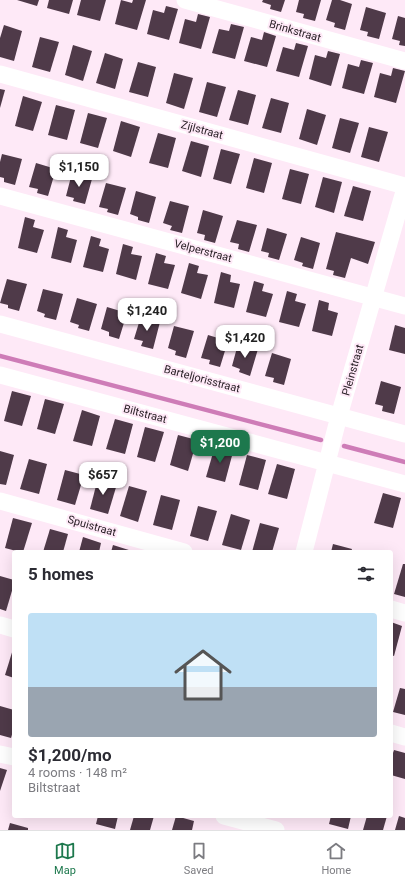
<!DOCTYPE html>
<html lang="en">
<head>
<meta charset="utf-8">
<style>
  :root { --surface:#fff; --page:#f2f2f3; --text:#2b2b33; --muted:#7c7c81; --line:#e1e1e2; --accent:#1d784d }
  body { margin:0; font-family:Roboto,sans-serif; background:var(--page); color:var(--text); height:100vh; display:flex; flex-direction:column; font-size:15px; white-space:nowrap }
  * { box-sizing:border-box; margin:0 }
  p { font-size:13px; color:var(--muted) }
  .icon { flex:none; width:22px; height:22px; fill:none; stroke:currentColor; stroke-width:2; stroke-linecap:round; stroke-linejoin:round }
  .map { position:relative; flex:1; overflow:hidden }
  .sheet { position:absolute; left:12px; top:550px; width:381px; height:268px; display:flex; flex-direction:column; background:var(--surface); border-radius:4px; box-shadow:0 4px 16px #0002 }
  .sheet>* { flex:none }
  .price { position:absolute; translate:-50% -34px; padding:0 9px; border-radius:8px; background:#fff; color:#222; font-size:13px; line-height:26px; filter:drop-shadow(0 1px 2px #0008) }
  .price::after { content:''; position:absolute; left:50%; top:24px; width:12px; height:9px; margin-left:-6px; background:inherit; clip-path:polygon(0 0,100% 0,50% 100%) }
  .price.on { background:var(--accent); color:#fff }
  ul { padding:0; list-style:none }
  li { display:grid; align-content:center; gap:8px; height:212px; padding:0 16px }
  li+li { border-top:1px solid var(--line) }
  li span { display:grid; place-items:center; height:124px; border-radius:4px; color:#555 }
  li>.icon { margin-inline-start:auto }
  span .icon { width:72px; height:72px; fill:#fffc; stroke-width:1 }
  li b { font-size:17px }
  h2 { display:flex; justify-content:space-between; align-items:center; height:48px; padding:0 16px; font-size:17px }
  .tab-bar { display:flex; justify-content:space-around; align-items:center; height:56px; border-top:1px solid var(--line); background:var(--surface); font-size:11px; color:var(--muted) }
  .tab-bar a { display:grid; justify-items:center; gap:2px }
  .tab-bar .on { color:var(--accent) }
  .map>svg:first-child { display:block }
</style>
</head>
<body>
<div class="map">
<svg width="405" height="830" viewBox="0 0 405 830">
  <rect width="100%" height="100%" fill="#fee9f7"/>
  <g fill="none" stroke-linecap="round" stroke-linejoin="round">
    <!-- stream -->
    <g stroke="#ce7cb7" stroke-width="4.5">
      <path d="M0,356L321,440"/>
      <path d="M344,446L405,462"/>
    </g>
  </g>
  <!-- building -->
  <g fill="#4f3a49">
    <path d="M17,0H39L37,6Z"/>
    <path d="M49,0H73L69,14L47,8Z"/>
    <path d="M81,0H106L100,21L77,15Z"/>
    <path d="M121,0L132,3L133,0H146L137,30L115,24Z"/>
    <path d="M263,0H285L281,12L270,9L271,5L262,2Z"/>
    <path d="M299,0H321L315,21L303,18L304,14L296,12Z"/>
    <path d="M332,0H340L352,4L345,30L334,27L335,23L326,20Z"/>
    <path d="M166,6L178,9L169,40L147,34L153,10L164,13Z"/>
    <path d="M366,7L386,13L379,39L367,36L368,32L360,30Z"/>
    <path d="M198,14L210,17L201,49L179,43L185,19L196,22Z"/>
    <path d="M398,16L405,18V46L399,45L400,41L392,39Z"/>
    <path d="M231,24L244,27L235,59L212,53L219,29L229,31Z"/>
    <path d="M4,25L22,31L14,61L0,57V38Z"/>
    <path d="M264,32L276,36L267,67L244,61L251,37L262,40Z"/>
    <path d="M40,37L59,42L50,72L32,67Z"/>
    <path d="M296,43L308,46L299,77L276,71L283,47L294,50Z"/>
    <path d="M73,45L92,51L83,81L65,75Z"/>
    <path d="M328,51L340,54L331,86L309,79L315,55L326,58Z"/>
    <path d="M105,53L123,59L115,89L96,83Z"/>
    <path d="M361,60L373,63L364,94L342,88L348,64L359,67Z"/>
    <path d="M138,62L156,67L148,97L129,92Z"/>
    <path d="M393,68L405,71L396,103L374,97L380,73L391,76Z"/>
    <path d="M174,73L193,78L184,109L166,103Z"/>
    <path d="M207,82L226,87L217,117L199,112Z"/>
    <path d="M0,89L5,90L0,108Z"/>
    <path d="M238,90L256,95L248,125L229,120Z"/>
    <path d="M23,96L42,102L33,131L15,126Z"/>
    <path d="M271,98L289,103L281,133L262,128Z"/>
    <path d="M56,105L75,110L67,140L48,135Z"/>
    <path d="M307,109L326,115L317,145L299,139Z"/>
    <path d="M88,113L107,118L98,148L80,143Z"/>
    <path d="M340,118L359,123L350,153L332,148Z"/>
    <path d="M121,121L140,127L131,157L113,151Z"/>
    <path d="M369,127L388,132L379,162L361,157Z"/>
    <path d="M158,133L176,138L168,168L149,163Z"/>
    <path d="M191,141L209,146L201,177L182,171Z"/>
    <path d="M221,149L240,154L231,184L213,179Z"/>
    <path d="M2,154L22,159L15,185L4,182V178L0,177V162Z"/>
    <path d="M254,158L272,163L264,193L246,188Z"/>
    <path d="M36,163L56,169L48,196L37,193L38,189L29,187Z"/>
    <path d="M290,169L309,174L301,204L282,199Z"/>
    <path d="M72,173L92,179L85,204L73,201L74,198L66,196Z"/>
    <path d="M323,177L342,182L334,213L315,207Z"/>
    <path d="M106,183L126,188L118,215L107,212L108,209L99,207Z"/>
    <path d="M353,186L371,191L363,221L344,216Z"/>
    <path d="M136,191L156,197L149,223L138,220V217L130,214Z"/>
    <path d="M170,201L189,206L182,233L170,230L172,226L163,223Z"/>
    <path d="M203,210L223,216L215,243L204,240L205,235L197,233Z"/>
    <path d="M25,217L35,220L33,227L44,230L37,253L18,248Z"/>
    <path d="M237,220L257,225L249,252L238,249L239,244L230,242Z"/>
    <path d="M58,227L68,230L66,237L77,240L71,263L51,258Z"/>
    <path d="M267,228L287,234L279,260L268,257L269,253L261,251Z"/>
    <path d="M336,232L375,242L368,264L351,258L345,278L333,275L334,271L326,269Z"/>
    <path d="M91,236L101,239L99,246L109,249L103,272L83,267Z"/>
    <path d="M301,237L320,243L313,269L302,266L303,263L294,260Z"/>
    <path d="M123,244L133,247L131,254L142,256L136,280L116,274Z"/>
    <path d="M156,253L166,256L164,263L175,265L168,289L148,284Z"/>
    <path d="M189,263L199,266L197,273L208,275L201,299L181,293Z"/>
    <path d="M221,272L231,275L230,282L240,284L234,308L214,303Z"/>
    <path d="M7,279L27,284L19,311L8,308V305L0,303Z"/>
    <path d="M254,281L264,284L262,291L273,294L266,317L246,312Z"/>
    <path d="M43,289L63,294L56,320L44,317L45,314L37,311Z"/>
    <path d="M287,291L297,294L295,301L306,304L299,327L279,322Z"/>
    <path d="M77,298L97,304L89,331L78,328L79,325L70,322Z"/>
    <path d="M319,300L329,303L328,310L338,313L332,336L312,331Z"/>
    <path d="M107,307L127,313L119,339L109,336V332L101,329Z"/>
    <path d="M141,316L160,322L153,349L141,346L143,341L134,339Z"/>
    <path d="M395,325L405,328V354L389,350Z"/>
    <path d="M174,326L194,331L186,358L175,355L176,351L168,348Z"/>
    <path d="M208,335L228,341L220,367L209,364L210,360L201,358Z"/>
    <path d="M238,344L258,349L250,376L239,372L240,369L232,366Z"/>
    <path d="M272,353L291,359L284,385L273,382L274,378L265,376Z"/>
    <path d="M381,381L401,387L394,414L382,411L383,406L375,404Z"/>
    <path d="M12,391L31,396L22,426L4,421Z"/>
    <path d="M45,399L64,404L55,434L37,429Z"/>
    <path d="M82,410L100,416L92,446L73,441Z"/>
    <path d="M115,419L133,424L125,454L106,449Z"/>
    <path d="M145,427L164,432L155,462L137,457Z"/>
    <path d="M178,435L197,440L188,471L170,465Z"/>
    <path d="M215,446L233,452L225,482L206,477Z"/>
    <path d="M0,451L14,455L6,485L0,484Z"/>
    <path d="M247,455L266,460L258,490L239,485Z"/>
    <path d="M29,459L47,464L39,494L20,489Z"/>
    <path d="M277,464L295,469L287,499L268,494Z"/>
    <path d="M65,470L84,475L75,505L57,500Z"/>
    <path d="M98,478L117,484L108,514L90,509Z"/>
    <path d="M129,486L147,491L138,522L120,516Z"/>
    <path d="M383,493L401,498L393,528L374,523Z"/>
    <path d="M161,495L180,500L172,530L153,525Z"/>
    <path d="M198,506L217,511L208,541L190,536Z"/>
    <path d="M231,514L250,520L241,550L222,545Z"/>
    <path d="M13,518L32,523L23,552H20L5,548Z"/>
    <path d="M260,523L279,528L272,552H252Z"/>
    <path d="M50,529L68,534L63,552H43Z"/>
    <path d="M83,537L101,543L99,552H79Z"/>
    <path d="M333,544L352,549L351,552H331Z"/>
    <path d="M113,545L132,551L131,552H111Z"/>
    <path d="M403,564H405V597L394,594Z"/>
    <path d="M0,576L14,580V584L6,611L0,609Z"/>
    <path d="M391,622L402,626L394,656L391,655Z"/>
    <path d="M14,646V678L5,675Z"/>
    <path d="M400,688L405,689V715L393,712Z"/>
    <path d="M0,706L14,710V728L11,738L0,735Z"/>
    <path d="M394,750L405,753V779L391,775V759Z"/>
    <path d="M0,768L7,770L0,791Z"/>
    <path d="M98,816H118L115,829L96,824Z"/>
    <path d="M134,816H154L150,830H130Z"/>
    <path d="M176,816L194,821L192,830H172Z"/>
    <path d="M331,816H351L348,829L329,824Z"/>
    <path d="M367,816H387L383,830H363Z"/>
    <path d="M399,816L405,818V830H395Z"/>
    <path d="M10,823L28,828V830H8Z"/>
  </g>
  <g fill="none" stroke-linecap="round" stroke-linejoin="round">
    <!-- minor -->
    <g stroke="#fff" stroke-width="17">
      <path d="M185,0L405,61"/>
      <path d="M0,74L405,186"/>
      <path d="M0,196L405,306"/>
      <path d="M0,324L405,434"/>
      <path d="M0,375L405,484"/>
      <path d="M0,501L184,552"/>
      <path d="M304,552L339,416L405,188"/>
      <path d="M391,609L405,613"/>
      <path d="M0,625L14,629"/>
      <path d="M391,733L405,737"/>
      <path d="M0,754L14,757"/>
      <path d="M224,816L276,830"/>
    </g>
  </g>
  <g text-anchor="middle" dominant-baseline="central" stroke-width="4" stroke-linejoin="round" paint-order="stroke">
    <!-- street labels -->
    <g font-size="11" fill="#2a2127" stroke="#fee9f7">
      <text transform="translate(295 31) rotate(16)">Brinkstraat</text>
      <text transform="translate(202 130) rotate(15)">Zijlstraat</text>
      <text transform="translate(203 251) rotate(15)">Velperstraat</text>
      <text transform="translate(353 370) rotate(-74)">Pleinstraat</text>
      <text transform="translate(202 379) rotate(15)">Barteljorisstraat</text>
      <text transform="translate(145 414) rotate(15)">Biltstraat</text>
      <text transform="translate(92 526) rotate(16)">Spuistraat</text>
    </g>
  </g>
</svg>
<b class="price" style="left:79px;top:188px">$1,150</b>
<b class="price" style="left:147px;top:332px">$1,240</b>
<b class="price" style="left:245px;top:359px">$1,420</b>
<b class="price on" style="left:220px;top:464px">$1,200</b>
<b class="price" style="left:103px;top:496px">$657</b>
<section class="sheet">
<h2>5 homes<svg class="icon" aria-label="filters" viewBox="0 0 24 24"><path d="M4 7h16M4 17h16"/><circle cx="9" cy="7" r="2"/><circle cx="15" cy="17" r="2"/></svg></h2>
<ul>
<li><span style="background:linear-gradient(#bfe0f5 60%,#9aa5b1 0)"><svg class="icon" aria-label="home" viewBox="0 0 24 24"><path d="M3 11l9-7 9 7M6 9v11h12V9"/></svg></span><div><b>$1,200/mo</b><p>4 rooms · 148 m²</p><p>Biltstraat</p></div></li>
</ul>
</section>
</div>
<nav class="tab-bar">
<a class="on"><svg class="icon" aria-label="map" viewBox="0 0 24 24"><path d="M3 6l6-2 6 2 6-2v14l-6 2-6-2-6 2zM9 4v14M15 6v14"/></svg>Map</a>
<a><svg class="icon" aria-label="saved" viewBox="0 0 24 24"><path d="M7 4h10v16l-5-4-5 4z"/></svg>Saved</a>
<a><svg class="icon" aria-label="home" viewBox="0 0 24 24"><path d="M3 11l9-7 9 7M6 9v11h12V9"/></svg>Home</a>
</nav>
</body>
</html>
